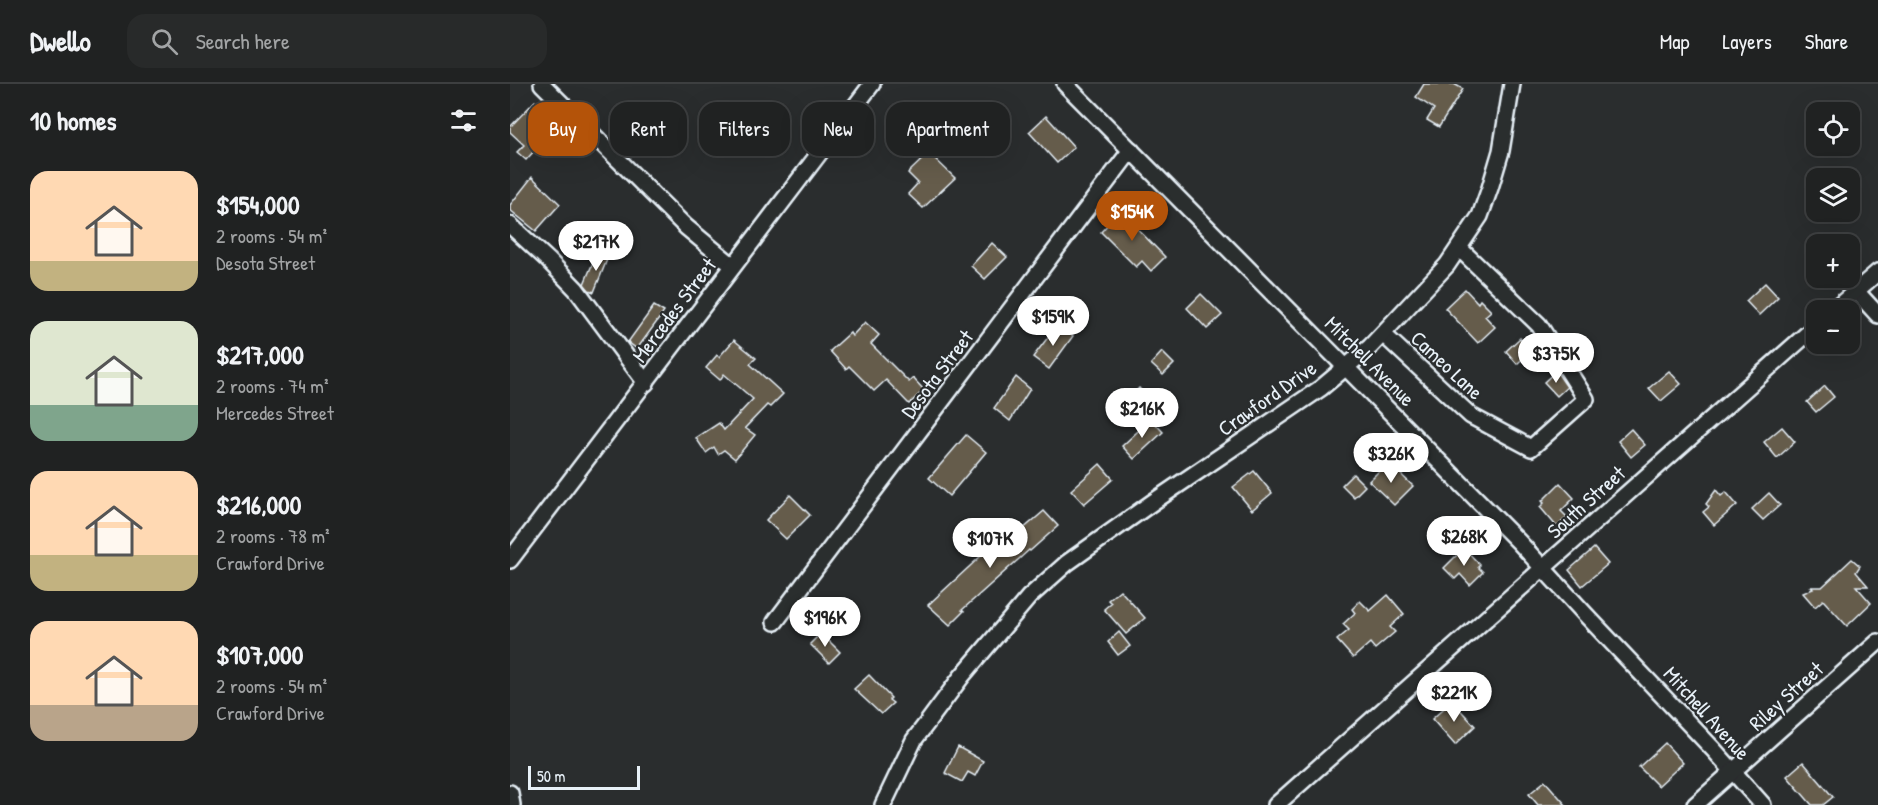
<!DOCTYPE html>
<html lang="en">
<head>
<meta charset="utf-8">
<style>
  :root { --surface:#202222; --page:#282a2a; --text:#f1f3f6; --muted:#a2a4a5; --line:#3d3f40; --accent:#b45309 }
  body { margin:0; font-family:"Patrick Hand",sans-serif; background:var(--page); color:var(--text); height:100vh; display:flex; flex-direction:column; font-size:22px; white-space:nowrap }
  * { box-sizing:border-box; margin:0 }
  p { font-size:20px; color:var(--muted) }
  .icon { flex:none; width:33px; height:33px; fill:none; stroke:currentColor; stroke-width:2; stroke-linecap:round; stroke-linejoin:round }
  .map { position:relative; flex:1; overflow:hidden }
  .side { display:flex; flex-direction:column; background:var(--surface); width:510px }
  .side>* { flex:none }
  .guide { position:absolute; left:18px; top:18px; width:570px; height:54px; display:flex; gap:12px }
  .buttons { position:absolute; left:1296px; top:18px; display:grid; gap:12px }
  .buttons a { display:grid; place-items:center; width:54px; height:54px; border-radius:12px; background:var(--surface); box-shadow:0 6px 24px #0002,0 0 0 2px var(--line); font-size:30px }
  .scale { position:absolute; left:18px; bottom:15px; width:112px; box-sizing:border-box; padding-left:6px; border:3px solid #e8f1f8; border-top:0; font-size:16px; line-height:21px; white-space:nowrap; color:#e8f1f8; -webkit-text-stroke:4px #2a2d2e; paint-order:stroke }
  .price { position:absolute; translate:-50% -51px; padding:0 14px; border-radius:21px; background:#fff; color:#222; font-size:20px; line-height:39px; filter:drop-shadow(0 2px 3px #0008) }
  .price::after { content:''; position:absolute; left:50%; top:36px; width:18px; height:14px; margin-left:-9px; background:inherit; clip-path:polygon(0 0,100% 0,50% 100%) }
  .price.on { background:var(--accent); color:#fff }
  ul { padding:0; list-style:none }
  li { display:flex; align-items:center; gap:18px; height:150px; padding:0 30px }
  li span { display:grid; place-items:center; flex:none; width:168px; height:120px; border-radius:18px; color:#555 }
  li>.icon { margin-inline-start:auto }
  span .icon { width:72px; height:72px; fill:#fffc; stroke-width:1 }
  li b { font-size:26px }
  h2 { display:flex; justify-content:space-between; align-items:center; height:72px; padding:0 30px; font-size:26px }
  .pill { padding:0 21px; border-radius:18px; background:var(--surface); box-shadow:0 6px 24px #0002,0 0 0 2px var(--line); font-size:21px; line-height:54px }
  .pill.on { background:var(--accent); color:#fff }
  header { display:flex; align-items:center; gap:36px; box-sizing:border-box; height:84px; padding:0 30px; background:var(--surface); border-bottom:2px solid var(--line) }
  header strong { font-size:28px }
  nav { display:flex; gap:33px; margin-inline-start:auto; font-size:21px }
  .search { width:420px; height:54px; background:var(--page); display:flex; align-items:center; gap:15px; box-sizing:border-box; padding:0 21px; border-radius:18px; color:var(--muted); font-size:22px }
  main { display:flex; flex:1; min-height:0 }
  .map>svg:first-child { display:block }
</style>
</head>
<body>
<header>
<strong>Dwello</strong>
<div class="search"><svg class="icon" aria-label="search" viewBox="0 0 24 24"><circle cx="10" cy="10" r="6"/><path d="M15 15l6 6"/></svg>Search here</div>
<nav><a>Map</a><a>Layers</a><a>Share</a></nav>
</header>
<main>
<section class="side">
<h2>10 homes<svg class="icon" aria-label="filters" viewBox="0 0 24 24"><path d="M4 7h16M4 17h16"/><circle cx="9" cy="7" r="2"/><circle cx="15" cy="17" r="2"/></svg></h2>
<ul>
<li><span style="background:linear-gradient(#ffd9b3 75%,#c2b280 0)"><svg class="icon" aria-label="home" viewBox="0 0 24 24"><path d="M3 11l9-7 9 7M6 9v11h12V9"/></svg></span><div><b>$154,000</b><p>2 rooms · 54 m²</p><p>Desota Street</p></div></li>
<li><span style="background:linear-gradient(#dfe7d0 70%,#7fa58c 0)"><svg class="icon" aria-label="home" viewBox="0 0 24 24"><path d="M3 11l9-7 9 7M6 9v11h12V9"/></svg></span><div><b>$217,000</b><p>2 rooms · 74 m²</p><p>Mercedes Street</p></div></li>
<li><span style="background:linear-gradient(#ffd9b3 70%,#c2b280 0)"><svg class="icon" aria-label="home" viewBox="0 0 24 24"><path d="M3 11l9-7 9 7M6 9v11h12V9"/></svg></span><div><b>$216,000</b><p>2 rooms · 78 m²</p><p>Crawford Drive</p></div></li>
<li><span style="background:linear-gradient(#ffd9b3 70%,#b9a48a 0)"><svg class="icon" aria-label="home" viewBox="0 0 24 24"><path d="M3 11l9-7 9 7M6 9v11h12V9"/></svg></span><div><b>$107,000</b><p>2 rooms · 54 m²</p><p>Crawford Drive</p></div></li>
</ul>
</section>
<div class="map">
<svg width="1368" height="721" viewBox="0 0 1368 721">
  <rect width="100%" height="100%" fill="#2a2d2e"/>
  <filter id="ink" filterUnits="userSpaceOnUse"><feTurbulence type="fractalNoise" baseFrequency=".0167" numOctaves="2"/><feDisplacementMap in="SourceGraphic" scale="12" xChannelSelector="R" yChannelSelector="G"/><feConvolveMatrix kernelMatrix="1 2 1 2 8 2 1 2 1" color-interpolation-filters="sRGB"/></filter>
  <g filter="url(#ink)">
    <!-- building -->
    <g fill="#655b4c" stroke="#e8f1f8" stroke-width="1.5">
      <path d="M914,0H944L953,5L929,43L917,36L924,25L906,13Z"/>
      <path d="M25,17L40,32L43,28L52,36L16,76L7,68L14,61L0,48V43Z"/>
      <path d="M536,32L564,63L547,79L519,48Z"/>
      <path d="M419,69L445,94L413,124L398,110L408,99L398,89Z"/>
      <path d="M22,93L50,120L26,147L0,126V121Z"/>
      <path d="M610,127L655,173L641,187L632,177L626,183L591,148Z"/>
      <path d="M482,159L497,173L475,195L461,182Z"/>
      <path d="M87,169L98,173L84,208L79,206L74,200Z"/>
      <path d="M1255,199L1268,213L1249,231L1236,217Z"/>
      <path d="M955,205L968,219L970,216L981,227L975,232L985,243L968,259L935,224Z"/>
      <path d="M691,210L712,231L697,245L677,224Z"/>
      <path d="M144,222L154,228L127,265L118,258Z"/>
      <path d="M355,238L369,251L361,260L399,298L403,294L414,306L399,320L376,296L364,307L339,282L336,285L320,267L340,249L342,252Z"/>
      <path d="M548,240L563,252L539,285L523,273Z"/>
      <path d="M1010,254L1021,267L1007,280L996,267Z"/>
      <path d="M224,256L246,274L240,280L273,310L260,323L257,321L235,344L245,351L225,375L214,366L208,370L204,363L196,369L186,354L209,339L214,346L243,315L214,290L210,296L196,284L207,271L209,273Z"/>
      <path d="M652,268L664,280L653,291L641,280Z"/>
      <path d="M1046,287L1057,303L1047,312L1034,298Z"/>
      <path d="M1159,287L1171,300L1151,317L1139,304Z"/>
      <path d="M506,293L520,305L500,337L484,324Z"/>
      <path d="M1315,302L1324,313L1306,328L1297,318Z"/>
      <path d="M629,304L641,317L631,326L619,314Z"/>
      <path d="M641,335L653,348L624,375L612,362Z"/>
      <path d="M1272,343L1285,358L1267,374L1254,358Z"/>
      <path d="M1121,345L1135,361L1121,373L1108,357Z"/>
      <path d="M456,351L476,368L439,412L419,394Z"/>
      <path d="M590,380L603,395L574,420L561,406Z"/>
      <path d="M881,381L903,402L884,421L859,397L872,384L875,387Z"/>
      <path d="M744,387L762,409L742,426L723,403Z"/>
      <path d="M843,390L855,402L844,413L832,401Z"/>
      <path d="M1050,399L1064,414L1051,427L1057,433L1047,443L1030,423L1034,419L1032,417Z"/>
      <path d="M1206,406L1211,412L1216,408L1227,421L1204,441L1193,428L1199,423L1196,420Z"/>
      <path d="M1259,409L1270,421L1253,436L1242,425Z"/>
      <path d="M280,411L300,431L276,455L256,436Z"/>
      <path d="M534,427L548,442L520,467L519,466L452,526L454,527L440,541L418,521L485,459L490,465Z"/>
      <path d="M954,464L970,481L968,483L973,488L960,501L950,490L945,495L934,484Z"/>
      <path d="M1084,464L1098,480L1072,502L1059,486Z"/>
      <path d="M1342,475L1350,482L1346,488L1358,502H1346L1361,519L1337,542L1313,516L1305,523L1293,509L1303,505L1301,503H1312Z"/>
      <path d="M610,506L635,534L616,550L594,525L601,519L598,516Z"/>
      <path d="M878,511L894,530L880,543L885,548L865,565L860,559L843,574L827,556L839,546L833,540L845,529L842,525L850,517L860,527Z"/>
      <path d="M609,548L620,562L608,571L598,558Z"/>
      <path d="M311,549L330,568L319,579L300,560Z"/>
      <path d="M359,591L381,614L379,616L383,619L371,630L344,605Z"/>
      <path d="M942,617L965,642L945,661L922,635Z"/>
      <path d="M1155,659L1173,679L1148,702L1129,683Z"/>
      <path d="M448,663L473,677L465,692L458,688L452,698L435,689Z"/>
      <path d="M1293,678L1323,713L1313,721H1302L1277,692Z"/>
      <path d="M1035,697L1056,721H1028L1019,710Z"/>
    </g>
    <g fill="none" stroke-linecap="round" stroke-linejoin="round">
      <defs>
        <g id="minor">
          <path d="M32,0L176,143L223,182"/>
          <path d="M555,0L1009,458L1075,530L1204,666L1253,721"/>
          <path d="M0,141L38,176L66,205L136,299"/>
          <path d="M1346,207L1368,231"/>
          <path d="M1324,226L1368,188"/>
          <path d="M873,250L961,332L1021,364L1076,315L1029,241L949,164"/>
          <path d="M0,476L362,0"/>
          <path d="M265,538L621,66"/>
          <path d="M0,709L2,721"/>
          <path d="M373,721L404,656L417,639L452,592L519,513L557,479L643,418L811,304L860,263L937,181L970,132L980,104L991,67L1002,0"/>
          <path d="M766,721L1306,242"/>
          <path d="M1185,721L1368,558"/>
        </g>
      </defs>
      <!-- minor casing -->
      <use href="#minor" stroke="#e8f1f8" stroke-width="20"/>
      <!-- minor -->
      <use href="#minor" stroke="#2a2d2e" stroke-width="15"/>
    </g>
  </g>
  <g text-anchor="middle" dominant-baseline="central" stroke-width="4.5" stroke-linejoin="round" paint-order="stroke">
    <!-- street labels -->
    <g font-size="21" fill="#e8f1f8" stroke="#2a2d2e">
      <text transform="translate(164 226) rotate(-53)">Mercedes Street</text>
      <text transform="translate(860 277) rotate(45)">Mitchell Avenue</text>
      <text transform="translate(937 281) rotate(43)">Cameo Lane</text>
      <text transform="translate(427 290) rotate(-53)">Desota Street</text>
      <text transform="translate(757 314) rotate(-35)">Crawford Drive</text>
      <text transform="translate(1076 418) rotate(-42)">South Street</text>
      <text transform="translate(1276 612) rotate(-42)">Riley Street</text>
      <text transform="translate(1197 629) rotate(48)">Mitchell Avenue</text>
    </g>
  </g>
</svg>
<div class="buttons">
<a><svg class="icon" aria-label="locate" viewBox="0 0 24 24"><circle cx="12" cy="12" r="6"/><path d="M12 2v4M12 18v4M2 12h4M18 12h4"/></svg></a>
<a><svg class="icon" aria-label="layers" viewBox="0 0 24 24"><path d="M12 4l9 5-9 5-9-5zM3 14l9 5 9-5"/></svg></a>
<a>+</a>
<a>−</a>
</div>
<div class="scale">50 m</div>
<b class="price on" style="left:622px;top:158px">$154K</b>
<b class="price" style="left:86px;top:188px">$217K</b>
<b class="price" style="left:543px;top:263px">$159K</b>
<b class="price" style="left:1046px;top:300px">$375K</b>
<b class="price" style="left:632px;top:355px">$216K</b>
<b class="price" style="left:881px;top:400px">$326K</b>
<b class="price" style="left:954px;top:483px">$268K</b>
<b class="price" style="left:480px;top:485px">$107K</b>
<b class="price" style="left:315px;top:564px">$196K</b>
<b class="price" style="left:944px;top:639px">$221K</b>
<div class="guide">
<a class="pill on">Buy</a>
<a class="pill">Rent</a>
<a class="pill">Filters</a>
<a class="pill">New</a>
<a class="pill">Apartment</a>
</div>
</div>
</main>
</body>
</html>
